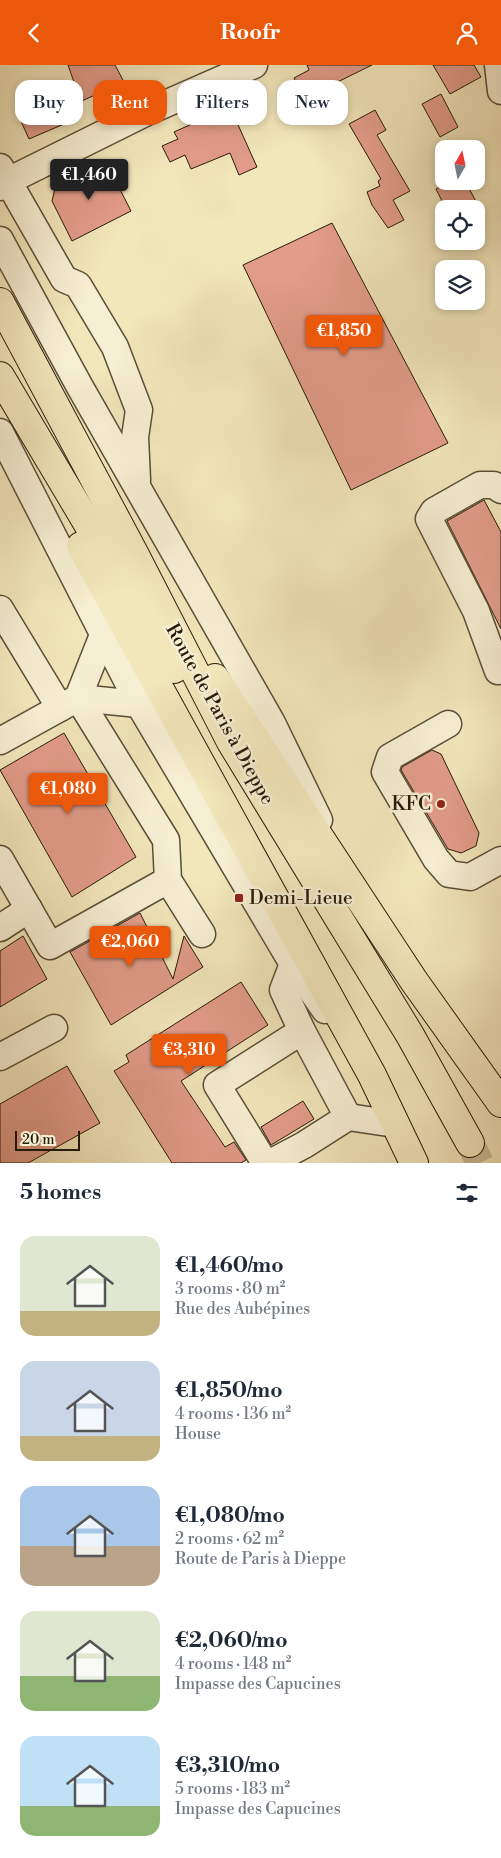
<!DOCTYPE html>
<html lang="en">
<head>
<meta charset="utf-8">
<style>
  :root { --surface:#fff; --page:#f2f2f3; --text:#1f2937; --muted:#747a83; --accent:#ea580c }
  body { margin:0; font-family:"Libre Bodoni",serif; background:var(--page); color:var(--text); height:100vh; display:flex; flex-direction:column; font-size:19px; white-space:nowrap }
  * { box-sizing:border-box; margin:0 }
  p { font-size:16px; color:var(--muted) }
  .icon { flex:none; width:28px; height:28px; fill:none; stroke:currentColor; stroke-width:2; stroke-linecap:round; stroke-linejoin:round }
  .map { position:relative; height:1098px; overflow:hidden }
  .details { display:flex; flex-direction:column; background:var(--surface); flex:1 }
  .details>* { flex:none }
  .top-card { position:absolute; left:15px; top:15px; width:471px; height:45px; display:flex; gap:10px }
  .needle { width:32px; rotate:9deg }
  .tools { position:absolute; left:435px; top:75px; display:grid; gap:10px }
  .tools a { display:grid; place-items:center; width:50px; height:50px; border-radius:10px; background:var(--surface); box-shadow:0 2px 8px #0003; font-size:25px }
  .scale { position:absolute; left:15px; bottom:12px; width:65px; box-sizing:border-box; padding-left:5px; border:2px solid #291b0b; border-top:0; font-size:14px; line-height:18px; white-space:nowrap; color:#291b0b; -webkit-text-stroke:4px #f7efd3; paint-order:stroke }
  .price { position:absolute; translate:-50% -42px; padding:0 11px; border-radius:5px; background:var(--accent); color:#fff; font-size:16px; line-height:32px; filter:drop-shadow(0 1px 2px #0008) }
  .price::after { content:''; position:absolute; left:50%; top:30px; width:15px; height:11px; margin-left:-8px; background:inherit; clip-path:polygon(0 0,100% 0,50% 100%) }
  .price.active { background:#222; color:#fff }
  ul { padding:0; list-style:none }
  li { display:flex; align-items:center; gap:15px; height:125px; padding:0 20px }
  li span { display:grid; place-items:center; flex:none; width:140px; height:100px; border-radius:15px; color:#555 }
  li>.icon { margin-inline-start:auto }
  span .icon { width:60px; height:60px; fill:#fffc; stroke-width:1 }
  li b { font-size:21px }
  h2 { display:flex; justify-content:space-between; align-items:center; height:60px; padding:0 20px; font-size:21px }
  .pill { padding:0 18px; border-radius:15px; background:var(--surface); box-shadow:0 2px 8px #0003; font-size:18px; line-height:45px }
  .pill.active { background:var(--accent); color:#fff }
  header { display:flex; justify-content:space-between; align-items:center; height:65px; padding:0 20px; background:var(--accent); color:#fff; font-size:22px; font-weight:700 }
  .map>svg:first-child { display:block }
</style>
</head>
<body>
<header><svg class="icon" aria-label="back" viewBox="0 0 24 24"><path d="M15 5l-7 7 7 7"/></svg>Roofr<svg class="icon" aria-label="person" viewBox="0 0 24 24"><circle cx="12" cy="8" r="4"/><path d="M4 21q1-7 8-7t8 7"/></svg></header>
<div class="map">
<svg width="501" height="1098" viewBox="0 0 501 1098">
  <rect width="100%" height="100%" fill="#f2e6bb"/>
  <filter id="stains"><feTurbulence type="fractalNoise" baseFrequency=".004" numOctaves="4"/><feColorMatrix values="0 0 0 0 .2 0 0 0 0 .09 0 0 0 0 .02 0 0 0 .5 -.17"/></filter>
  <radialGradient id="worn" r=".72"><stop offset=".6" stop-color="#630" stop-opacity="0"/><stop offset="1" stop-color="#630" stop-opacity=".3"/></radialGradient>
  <!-- building -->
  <g fill="#e29c8a" stroke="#291b0b">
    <path d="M68,0H115L124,17L66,43L71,56L29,74L16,45L75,20Z"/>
    <path d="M307,0H372L305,33L294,13L309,5Z"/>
    <path d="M433,0H474L481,12L450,29Z"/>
    <path d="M441,29L458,62L440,72L422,39Z"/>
    <path d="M230,42L257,102L239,110L230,88L191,104L185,90L170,97L162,81L178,74L174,67Z"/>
    <path d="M375,45L386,65L377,70L410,126L393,135L404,155L388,163L372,140L367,127L380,121L378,116L381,114L349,59Z"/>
    <path d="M106,97L131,146L72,176L52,136L56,119Z"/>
    <path d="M452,116H465L480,144H446L436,124Z"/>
    <path d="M332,158L448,378L351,425L243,200Z"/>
    <path d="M484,435L501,467V564L447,456Z"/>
    <path d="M64,668L136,792L72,832L0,705Z"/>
    <path d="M432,685L441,689L479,768L476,781L461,788L448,784L401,705L402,702Z"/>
    <path d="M140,848L173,914L184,871L203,902L111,960L70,887Z"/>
    <path d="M23,871L47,914L0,942V886Z"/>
    <path d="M241,917L268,960L181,1016L225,1082L234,1077L246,1095L241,1098H172L114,1006L129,997L126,990Z"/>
    <path d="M67,1001L100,1058L28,1098H0V1039Z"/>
    <path d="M303,1036L314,1054L271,1080L261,1062Z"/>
  </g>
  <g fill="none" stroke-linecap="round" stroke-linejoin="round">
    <!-- major-tunnel -->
    <path stroke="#cabd98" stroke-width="28" stroke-dasharray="28 14" stroke-linecap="butt" d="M470,1078L480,1098"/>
    <defs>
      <g id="minor">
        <path d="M498,0L501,26"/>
        <path d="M0,102L64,214L78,220L115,282L139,345L135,372L137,415"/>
        <path d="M0,122L8,116L147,47L254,0"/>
        <path d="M0,175L80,322L272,658L319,755"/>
        <path d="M0,367L139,639L293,899L325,945"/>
        <path d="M0,544L60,643"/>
        <path d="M103,570L78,633L139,639"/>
        <path d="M498,606L476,546L429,454L434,446L480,420H494L501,425"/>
        <path d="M448,659L390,692L385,707L436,794L449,809L470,812L501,795"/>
        <path d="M0,676L78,633L166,775L168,815L202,869"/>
        <path d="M0,794L50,881L168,815"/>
        <path d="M0,863L29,844"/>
        <path d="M302,966L348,1052"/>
        <path d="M0,992L54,963"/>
        <path d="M265,1098L217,1020L302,966L283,925L293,899"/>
        <path d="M270,1098L304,1080L348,1052L395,1059"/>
      </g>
      <g id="major">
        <path d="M0,237L135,490L231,677L410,970L470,1078"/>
        <path d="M0,311L174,604"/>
        <path d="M81,481L372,1010L414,1098"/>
        <path d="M215,613L414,916L501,1038"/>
      </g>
    </defs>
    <!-- minor casing -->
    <use href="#minor" stroke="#5b4e37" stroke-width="29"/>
    <!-- major casing -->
    <use href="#major" stroke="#291b0b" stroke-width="30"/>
    <!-- minor -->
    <use href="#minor" stroke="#f7efd3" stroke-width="26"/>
    <!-- major -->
    <use href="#major" stroke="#f2e6bb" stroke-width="28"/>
  </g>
  <!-- markers -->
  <g fill="#8f2418" stroke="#f7efd3" stroke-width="2">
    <circle cx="441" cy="739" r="5"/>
    <rect x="234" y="828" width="10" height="10" rx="2.5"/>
  </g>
  <g text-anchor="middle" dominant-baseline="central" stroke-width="5" stroke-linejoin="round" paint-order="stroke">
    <!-- street labels -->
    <g font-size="19" fill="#291b0b" stroke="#f7efd3">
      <text transform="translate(220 649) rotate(61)">Route de Paris à Dieppe</text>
    </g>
    <!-- poi labels -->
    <g font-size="19" fill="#291b0b" stroke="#f7efd3" text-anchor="end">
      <text x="431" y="739">KFC</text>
      <text x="249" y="833" text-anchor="start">Demi-Lieue</text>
    </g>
  </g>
  <rect width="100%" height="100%" filter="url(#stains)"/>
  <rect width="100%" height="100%" fill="url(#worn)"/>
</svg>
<div class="tools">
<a><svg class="needle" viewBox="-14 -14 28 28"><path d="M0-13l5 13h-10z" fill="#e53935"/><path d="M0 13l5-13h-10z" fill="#747a83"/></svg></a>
<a><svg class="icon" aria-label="locate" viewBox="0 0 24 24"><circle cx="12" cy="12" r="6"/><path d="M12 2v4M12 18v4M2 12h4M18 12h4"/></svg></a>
<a><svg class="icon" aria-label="layers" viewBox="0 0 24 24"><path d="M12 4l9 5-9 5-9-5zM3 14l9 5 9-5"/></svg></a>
</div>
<div class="scale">20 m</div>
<b class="price active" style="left:89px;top:136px">€1,460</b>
<b class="price" style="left:344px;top:292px">€1,850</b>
<b class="price" style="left:68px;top:750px">€1,080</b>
<b class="price" style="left:130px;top:903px">€2,060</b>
<b class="price" style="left:189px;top:1011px">€3,310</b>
<div class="top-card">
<a class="pill">Buy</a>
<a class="pill active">Rent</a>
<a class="pill">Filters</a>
<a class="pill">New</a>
</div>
</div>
<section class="details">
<h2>5 homes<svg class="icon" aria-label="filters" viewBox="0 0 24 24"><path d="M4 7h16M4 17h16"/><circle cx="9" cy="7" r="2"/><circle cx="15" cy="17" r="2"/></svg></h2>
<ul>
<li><span style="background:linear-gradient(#dfe7d0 75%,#c2b280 0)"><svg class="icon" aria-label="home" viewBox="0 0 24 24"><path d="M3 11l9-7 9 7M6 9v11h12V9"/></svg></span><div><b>€1,460/mo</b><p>3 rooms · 80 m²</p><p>Rue des Aubépines</p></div></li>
<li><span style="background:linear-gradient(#c9d6e8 75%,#c2b280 0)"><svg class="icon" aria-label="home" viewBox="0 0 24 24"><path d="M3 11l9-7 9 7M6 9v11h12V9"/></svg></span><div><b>€1,850/mo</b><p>4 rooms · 136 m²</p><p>House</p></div></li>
<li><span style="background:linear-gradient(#a9c7e8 60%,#b9a48a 0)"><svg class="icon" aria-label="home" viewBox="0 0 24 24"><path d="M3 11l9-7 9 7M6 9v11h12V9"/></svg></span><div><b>€1,080/mo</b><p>2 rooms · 62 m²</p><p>Route de Paris à Dieppe</p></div></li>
<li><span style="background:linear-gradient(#dfe7d0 65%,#8fb573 0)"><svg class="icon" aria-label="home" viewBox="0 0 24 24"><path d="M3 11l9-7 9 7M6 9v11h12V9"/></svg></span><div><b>€2,060/mo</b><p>4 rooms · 148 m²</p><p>Impasse des Capucines</p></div></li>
<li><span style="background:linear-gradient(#bfe0f5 70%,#8fb573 0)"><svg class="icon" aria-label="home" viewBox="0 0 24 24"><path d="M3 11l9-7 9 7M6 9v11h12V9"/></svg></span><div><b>€3,310/mo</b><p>5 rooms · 183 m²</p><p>Impasse des Capucines</p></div></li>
</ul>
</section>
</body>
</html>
